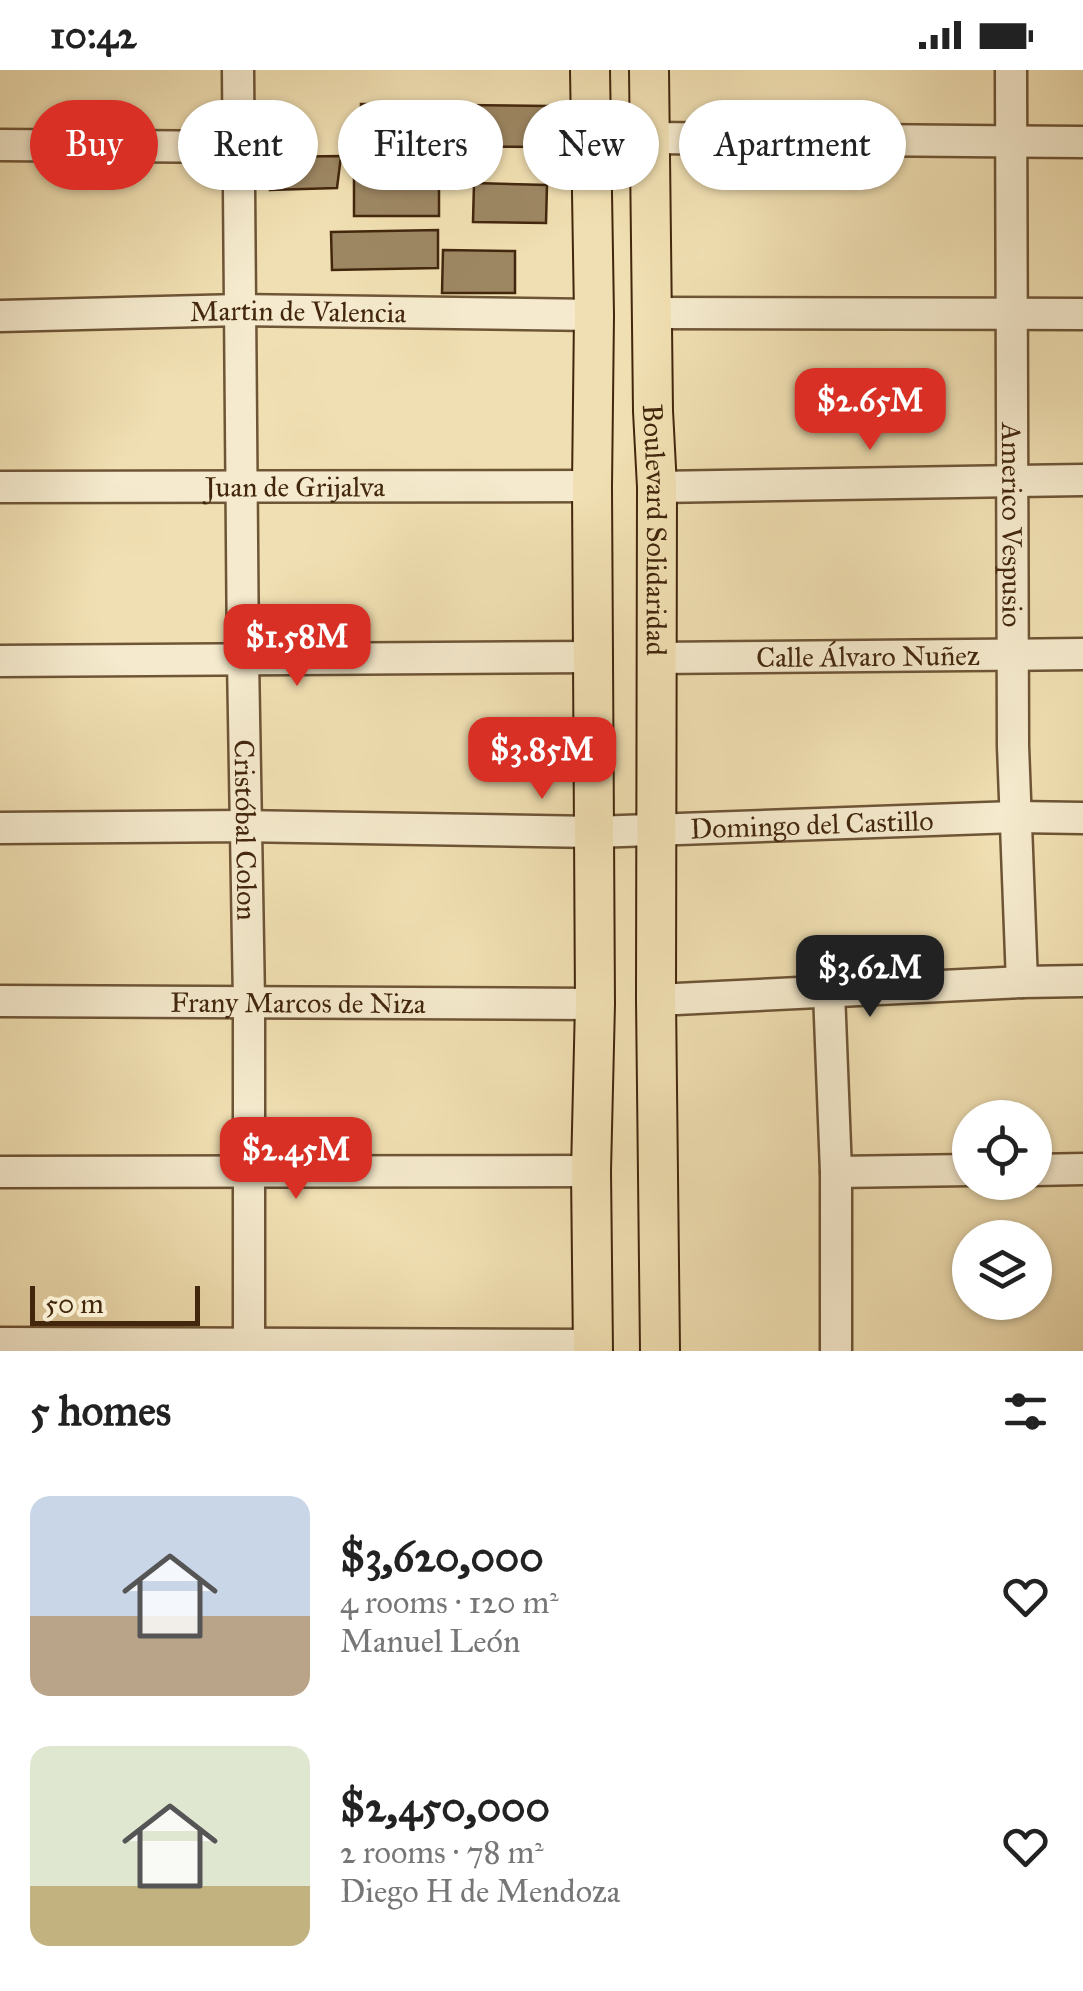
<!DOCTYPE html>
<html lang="en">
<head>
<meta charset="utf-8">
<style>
  :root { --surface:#fff; --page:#f2f2f2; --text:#222; --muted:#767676; --accent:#d93025 }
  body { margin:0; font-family:"IM FELL Great Primer",serif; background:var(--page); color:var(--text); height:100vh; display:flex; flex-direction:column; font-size:38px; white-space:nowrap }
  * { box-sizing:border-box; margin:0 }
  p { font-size:32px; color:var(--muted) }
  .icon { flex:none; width:55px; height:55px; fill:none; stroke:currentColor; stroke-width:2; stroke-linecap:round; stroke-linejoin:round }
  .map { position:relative; height:1281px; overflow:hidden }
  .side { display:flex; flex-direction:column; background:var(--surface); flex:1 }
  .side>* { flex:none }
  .hud { position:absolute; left:30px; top:30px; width:1025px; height:90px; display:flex; gap:20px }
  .controls { position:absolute; left:952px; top:1030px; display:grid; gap:20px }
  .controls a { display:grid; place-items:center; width:100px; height:100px; border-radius:50%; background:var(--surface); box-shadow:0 2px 8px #0004; font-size:50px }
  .scale { position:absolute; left:30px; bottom:25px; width:170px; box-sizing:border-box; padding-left:10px; border:5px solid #43270d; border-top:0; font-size:28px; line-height:35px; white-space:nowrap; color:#43270d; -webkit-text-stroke:8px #f5eacd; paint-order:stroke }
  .price { position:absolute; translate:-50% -85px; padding:0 22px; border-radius:20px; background:var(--accent); color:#fff; font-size:32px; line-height:65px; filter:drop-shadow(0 2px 5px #0008) }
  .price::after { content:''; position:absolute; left:50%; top:60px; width:30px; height:22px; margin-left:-15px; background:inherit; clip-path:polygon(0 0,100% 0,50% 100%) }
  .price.current { background:#222; color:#fff }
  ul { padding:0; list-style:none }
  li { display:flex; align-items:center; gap:30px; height:250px; padding:0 30px }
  li span { display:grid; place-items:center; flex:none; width:280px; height:200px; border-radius:20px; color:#555 }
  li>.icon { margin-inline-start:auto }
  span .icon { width:120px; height:120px; fill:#fffc; stroke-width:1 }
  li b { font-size:42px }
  h2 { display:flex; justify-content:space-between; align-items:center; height:120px; padding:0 30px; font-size:42px }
  .chip { padding:0 35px; border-radius:45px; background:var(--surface); box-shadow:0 2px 8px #0004; font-size:35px; line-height:90px }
  .chip.current { background:var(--accent); color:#fff }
  .status { display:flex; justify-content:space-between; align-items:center; height:70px; padding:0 50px; background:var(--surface); direction:ltr }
  .status svg { height:28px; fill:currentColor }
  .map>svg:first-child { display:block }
</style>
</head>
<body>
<div class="status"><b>10:42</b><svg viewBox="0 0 49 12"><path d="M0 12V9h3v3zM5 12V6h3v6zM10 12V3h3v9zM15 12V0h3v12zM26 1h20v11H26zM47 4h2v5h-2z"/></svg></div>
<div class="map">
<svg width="1083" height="1281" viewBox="0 0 1083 1281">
  <rect width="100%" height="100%" fill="#f0dfb2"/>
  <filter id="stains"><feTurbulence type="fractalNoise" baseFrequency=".002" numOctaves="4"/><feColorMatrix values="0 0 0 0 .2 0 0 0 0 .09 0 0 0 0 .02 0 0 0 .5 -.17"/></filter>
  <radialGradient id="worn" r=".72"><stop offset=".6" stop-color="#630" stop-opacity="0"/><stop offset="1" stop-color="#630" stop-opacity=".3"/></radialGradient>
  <!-- building -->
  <g fill="#9d8763" stroke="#43270d" stroke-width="2.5">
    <path d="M361,34L549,36V77L361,76Z"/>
    <path d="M341,86L337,118L270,120L271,87Z"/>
    <rect x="354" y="94" width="85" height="52"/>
    <path d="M474,113L547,115L546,153L473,152Z"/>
    <path d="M438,160V198L332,200L331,162Z"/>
    <path d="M443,180L515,181V223H442Z"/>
  </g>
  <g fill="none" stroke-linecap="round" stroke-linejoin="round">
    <defs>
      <g id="minor">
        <path id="s1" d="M238,0L243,589L249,931V1281"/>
        <path id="s2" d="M1011,0L1013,676L1022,912"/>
        <path d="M650,68L1083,72"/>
        <path d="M0,75L239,77"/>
        <path d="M653,243L1083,244"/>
        <path id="s3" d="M0,246L241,240L594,245"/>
        <path id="s4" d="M0,417L592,416"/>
        <path d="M657,417L1083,410"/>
        <path id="s5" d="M656,588L1083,584"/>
        <path d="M0,591L593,587"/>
        <path id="s6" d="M0,758L245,756L594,762L1015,747L1083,748"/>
        <path d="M829,922L836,1102V1281"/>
        <path d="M656,930L1022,912L1083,911"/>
        <path id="s7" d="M0,931L595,934"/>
        <path d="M1035,1100L1083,1099"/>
        <path d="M0,1102L591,1101"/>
        <path d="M836,1102L970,1100"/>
        <path d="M0,1273L593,1275"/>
      </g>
      <g id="major">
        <path d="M590,0L594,245L592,416L595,934L591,1101L593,1281"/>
        <path id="s8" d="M649,0L653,341L657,417L656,930L660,1281"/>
      </g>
    </defs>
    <!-- minor casing -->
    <use href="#minor" stroke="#6e5536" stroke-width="35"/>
    <!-- major casing -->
    <use href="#major" stroke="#43270d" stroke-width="42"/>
    <!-- minor -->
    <use href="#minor" stroke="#f5eacd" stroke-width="30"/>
    <!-- major -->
    <use href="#major" stroke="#f0dfb2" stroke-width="38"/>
  </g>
  <g text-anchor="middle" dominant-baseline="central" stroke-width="8" stroke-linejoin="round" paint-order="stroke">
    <!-- street labels -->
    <g font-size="28" fill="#43270d" stroke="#f5eacd">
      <text stroke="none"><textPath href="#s3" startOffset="298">Martin de Valencia</textPath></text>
      <text stroke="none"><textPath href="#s4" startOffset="295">Juan de Grijalva</textPath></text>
      <text stroke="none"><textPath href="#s2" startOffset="455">Americo Vespusio</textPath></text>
      <text stroke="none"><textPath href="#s8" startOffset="460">Boulevard Solidaridad</textPath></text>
      <text stroke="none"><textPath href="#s5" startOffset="212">Calle Álvaro Nuñez</textPath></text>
      <text stroke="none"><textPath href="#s6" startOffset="812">Domingo del Castillo</textPath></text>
      <text stroke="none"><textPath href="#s1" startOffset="760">Cristóbal Colon</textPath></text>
      <text stroke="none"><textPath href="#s7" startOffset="298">Frany Marcos de Niza</textPath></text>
    </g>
  </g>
  <rect width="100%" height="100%" filter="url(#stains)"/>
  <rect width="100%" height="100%" fill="url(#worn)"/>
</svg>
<div class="controls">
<a><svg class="icon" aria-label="locate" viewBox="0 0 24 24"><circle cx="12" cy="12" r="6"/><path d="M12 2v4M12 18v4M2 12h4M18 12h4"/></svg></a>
<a><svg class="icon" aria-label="layers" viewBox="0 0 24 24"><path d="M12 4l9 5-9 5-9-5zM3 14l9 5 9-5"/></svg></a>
</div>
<div class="scale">50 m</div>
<b class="price" style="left:870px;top:383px">$2.65M</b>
<b class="price" style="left:297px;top:619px">$1.58M</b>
<b class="price" style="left:542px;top:732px">$3.85M</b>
<b class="price current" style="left:870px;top:950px">$3.62M</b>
<b class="price" style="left:296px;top:1132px">$2.45M</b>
<div class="hud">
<a class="chip current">Buy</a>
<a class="chip">Rent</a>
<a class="chip">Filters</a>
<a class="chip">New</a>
<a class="chip">Apartment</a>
</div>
</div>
<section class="side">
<h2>5 homes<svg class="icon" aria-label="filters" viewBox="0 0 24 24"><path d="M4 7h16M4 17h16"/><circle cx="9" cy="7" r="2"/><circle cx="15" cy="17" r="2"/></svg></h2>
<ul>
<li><span style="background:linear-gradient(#c9d6e8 60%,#b9a48a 0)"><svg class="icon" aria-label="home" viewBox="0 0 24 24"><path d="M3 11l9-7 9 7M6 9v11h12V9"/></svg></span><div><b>$3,620,000</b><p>4 rooms · 120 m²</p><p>Manuel León</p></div><svg class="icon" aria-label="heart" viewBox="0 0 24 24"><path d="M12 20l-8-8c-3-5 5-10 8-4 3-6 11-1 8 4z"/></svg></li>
<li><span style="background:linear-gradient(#dfe7d0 70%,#c2b280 0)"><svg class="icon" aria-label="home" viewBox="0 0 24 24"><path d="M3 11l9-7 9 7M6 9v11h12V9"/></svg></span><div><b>$2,450,000</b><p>2 rooms · 78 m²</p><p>Diego H de Mendoza</p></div><svg class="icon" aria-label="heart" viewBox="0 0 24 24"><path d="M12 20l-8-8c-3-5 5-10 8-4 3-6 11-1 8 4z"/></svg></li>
</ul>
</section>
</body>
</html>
